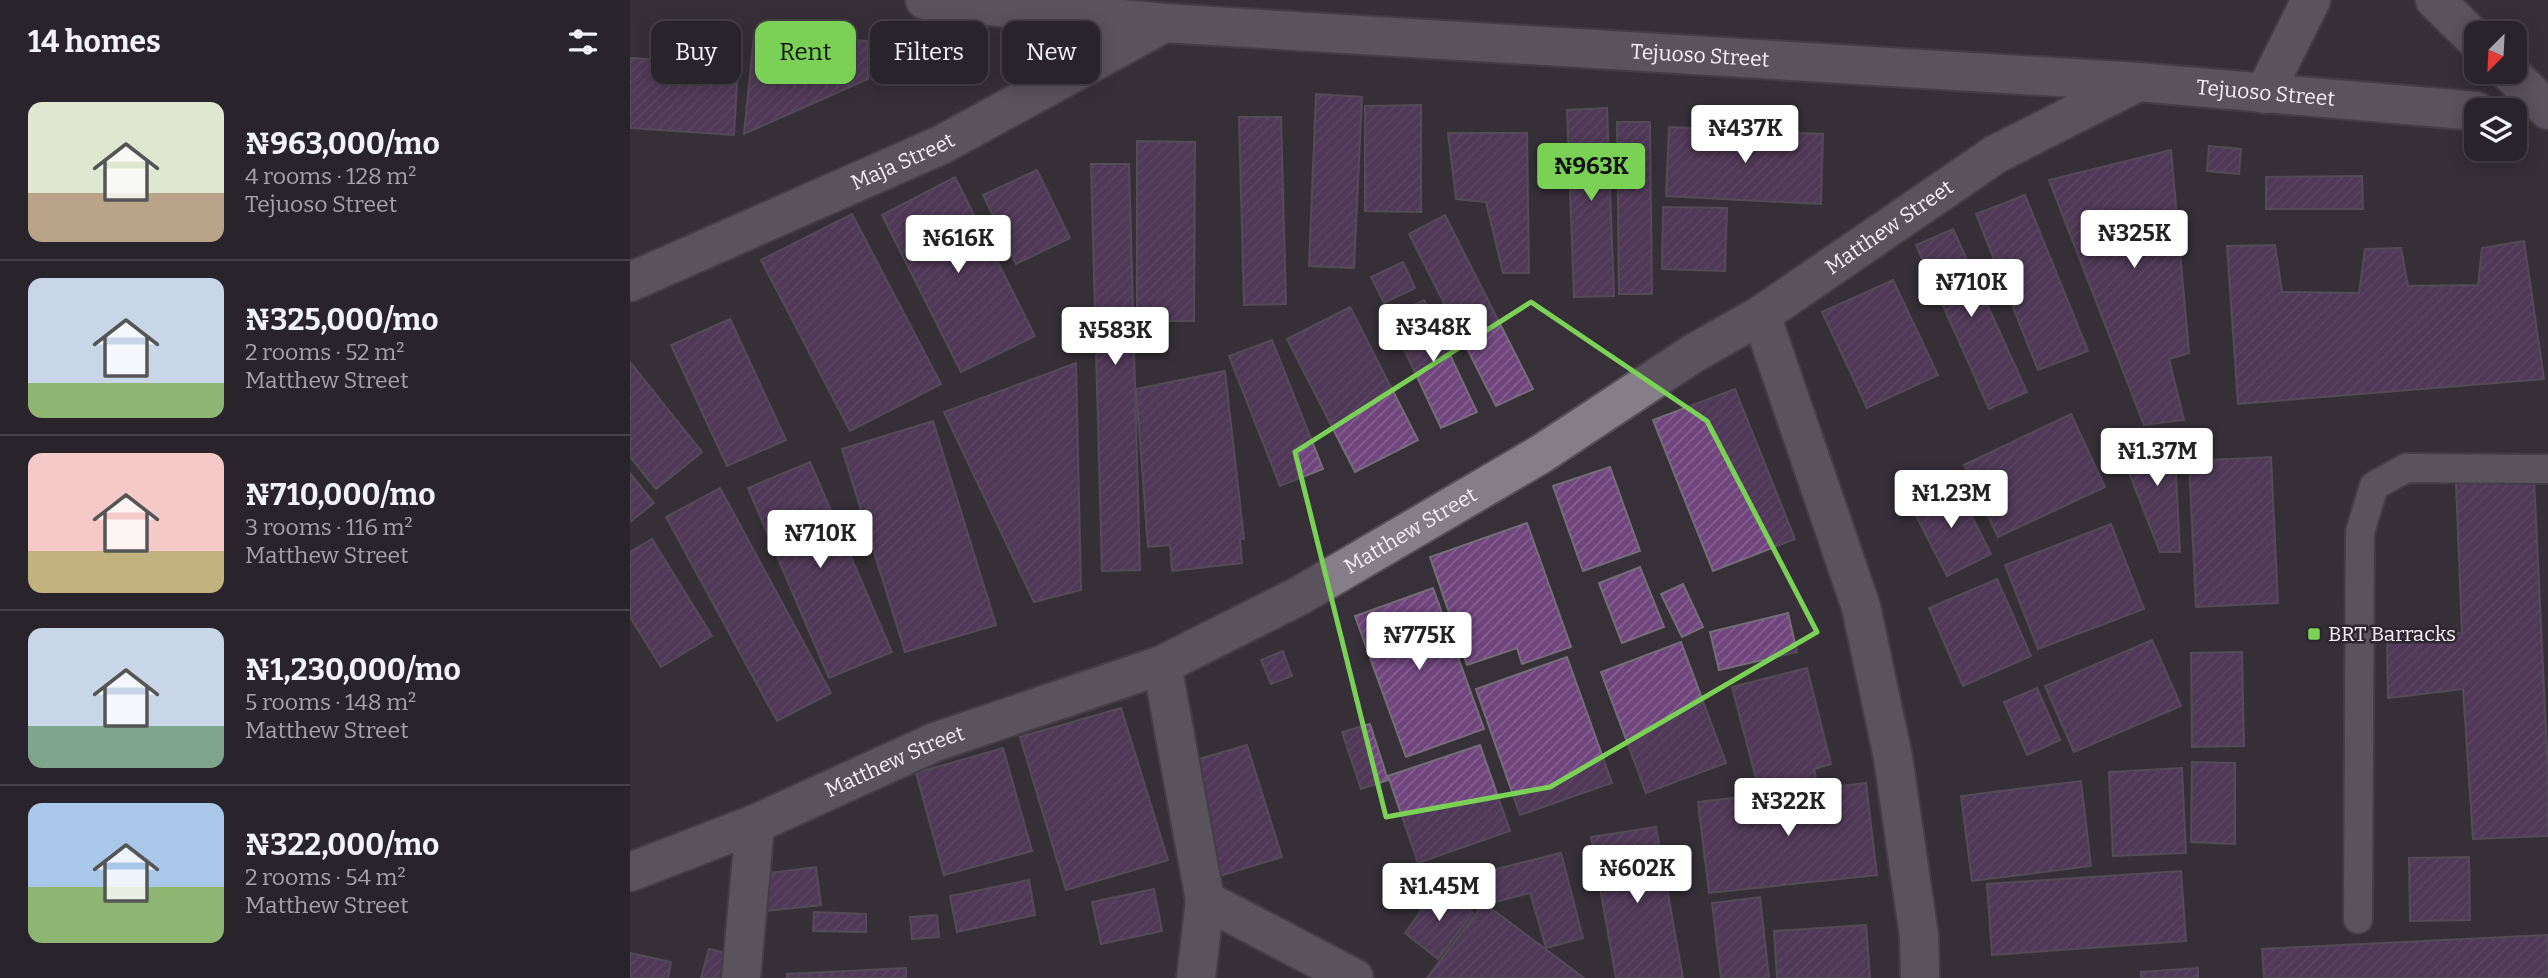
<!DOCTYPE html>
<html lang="en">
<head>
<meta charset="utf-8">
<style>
  :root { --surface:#29242b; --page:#353037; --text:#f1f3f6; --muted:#a5a4a9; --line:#454147; --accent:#7ad156 }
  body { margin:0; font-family:Bitter,serif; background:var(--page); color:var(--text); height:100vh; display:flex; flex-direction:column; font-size:26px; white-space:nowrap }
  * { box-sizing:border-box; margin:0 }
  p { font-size:23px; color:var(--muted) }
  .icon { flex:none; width:38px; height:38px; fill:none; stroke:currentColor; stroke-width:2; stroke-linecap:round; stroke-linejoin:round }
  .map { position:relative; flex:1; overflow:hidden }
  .panel { display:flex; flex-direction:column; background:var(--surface); width:630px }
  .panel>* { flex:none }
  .hud { position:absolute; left:21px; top:21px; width:665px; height:63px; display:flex; gap:14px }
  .needle { width:46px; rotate:204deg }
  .fabs { position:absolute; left:1834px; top:21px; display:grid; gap:14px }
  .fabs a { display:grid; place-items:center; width:63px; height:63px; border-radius:14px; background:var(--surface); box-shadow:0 4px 18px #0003,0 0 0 2px var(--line); font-size:35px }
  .price { position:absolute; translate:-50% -60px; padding:0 16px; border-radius:7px; background:#fff; color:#222; font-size:23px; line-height:46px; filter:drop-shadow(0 2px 4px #0008) }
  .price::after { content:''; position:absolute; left:50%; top:42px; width:21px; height:16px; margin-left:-10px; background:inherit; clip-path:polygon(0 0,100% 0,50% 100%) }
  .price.selected { background:var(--accent); color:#111 }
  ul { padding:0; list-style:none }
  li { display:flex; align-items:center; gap:21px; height:175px; padding:0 28px }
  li+li { border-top:2px solid var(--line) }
  li span { display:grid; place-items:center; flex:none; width:196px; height:140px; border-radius:14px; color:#555 }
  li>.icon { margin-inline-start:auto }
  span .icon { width:84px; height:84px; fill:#fffc; stroke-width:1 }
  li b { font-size:30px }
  h2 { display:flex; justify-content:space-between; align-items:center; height:84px; padding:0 28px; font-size:30px }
  .chip { padding:0 24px; border-radius:14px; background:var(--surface); box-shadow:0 4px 18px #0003,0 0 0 2px var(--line); font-size:24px; line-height:63px }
  .chip.selected { background:var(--accent); color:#111 }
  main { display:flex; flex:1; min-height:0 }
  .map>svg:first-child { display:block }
</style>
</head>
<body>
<main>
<section class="panel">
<h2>14 homes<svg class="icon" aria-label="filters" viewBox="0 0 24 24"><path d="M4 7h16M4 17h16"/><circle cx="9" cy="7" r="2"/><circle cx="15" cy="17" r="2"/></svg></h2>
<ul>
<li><span style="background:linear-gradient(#dfe7d0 65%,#b9a48a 0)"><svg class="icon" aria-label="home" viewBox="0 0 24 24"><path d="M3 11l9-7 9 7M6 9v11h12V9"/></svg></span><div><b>₦963,000/mo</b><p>4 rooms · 128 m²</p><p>Tejuoso Street</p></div></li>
<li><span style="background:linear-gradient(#c9d6e8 75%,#8fb573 0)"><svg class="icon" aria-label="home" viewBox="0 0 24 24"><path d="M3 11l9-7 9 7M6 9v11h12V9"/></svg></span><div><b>₦325,000/mo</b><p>2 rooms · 52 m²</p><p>Matthew Street</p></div></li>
<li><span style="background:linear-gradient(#f6c9c9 70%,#c2b280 0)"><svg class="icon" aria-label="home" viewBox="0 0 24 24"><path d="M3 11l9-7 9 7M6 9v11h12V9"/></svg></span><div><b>₦710,000/mo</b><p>3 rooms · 116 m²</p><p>Matthew Street</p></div></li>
<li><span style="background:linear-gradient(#c9d6e8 70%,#7fa58c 0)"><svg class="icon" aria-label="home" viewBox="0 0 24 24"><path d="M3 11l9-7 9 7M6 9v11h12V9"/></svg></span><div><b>₦1,230,000/mo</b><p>5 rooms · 148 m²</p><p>Matthew Street</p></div></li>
<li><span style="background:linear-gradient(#a9c7e8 60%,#8fb573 0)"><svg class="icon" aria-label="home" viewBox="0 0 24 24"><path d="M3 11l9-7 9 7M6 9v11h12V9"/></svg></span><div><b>₦322,000/mo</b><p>2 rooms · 54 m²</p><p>Matthew Street</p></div></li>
</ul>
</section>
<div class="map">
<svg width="1918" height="978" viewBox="0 0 1918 978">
  <defs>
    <pattern id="building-hatch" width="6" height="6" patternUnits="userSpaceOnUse" patternTransform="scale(1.75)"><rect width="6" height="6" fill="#70457e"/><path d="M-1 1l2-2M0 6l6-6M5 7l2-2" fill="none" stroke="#856091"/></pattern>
  </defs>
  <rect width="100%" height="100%" fill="#373039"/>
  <!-- building -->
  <g fill="url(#building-hatch)" stroke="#756d78" stroke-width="2">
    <path d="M124,35L237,41L238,79L114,134Z"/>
    <path d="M0,58L108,65L104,135L0,128Z"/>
    <path d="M686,94L732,97L724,268L679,266Z"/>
    <path d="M791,105V212L735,211V106Z"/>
    <path d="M977,108L984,296L944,297L937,110Z"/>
    <path d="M609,117H651L656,304L614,305Z"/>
    <path d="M987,122H1020L1022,294H989Z"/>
    <path d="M1039,127L1193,134L1191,204L1036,196Z"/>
    <path d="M818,133H897L899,273H873L856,202L826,199Z"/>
    <path d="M507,141L565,142L564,321H507Z"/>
    <path d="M1579,146L1611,149L1609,174L1577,171Z"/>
    <path d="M1541,150L1559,353L1539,359L1554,420L1514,425L1419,180Z"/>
    <path d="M461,164H499L510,570L472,571Z"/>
    <path d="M407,170L440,238L386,264L353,195Z"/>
    <path d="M1732,176L1733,209H1636V177Z"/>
    <path d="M325,177L405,336L331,372L252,215Z"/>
    <path d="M1395,195L1458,351L1408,370L1346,214Z"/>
    <path d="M1033,207L1097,208L1095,271L1032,269Z"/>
    <path d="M222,214L311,384L220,431L131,260Z"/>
    <path d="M815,215L903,389L866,406L779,234Z"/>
    <path d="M1323,229L1397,392L1359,409L1286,245Z"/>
    <path d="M1894,241L1914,379L1608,404L1597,246L1645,245L1652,292L1729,293L1735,249L1771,248L1778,286L1848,285L1852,248Z"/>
    <path d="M773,262L785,288L754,303L741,277Z"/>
    <path d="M1263,280L1308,375L1237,408L1192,312Z"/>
    <path d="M794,300L847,412L811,428L759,317Z"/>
    <path d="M720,307L788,440L725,472L657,339Z"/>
    <path d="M100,319L156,440L97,466L41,345Z"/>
    <path d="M642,340L693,469L650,486L599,356Z"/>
    <path d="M0,362L72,452L26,489L0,457Z"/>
    <path d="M446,363L451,590L404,602L314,412Z"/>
    <path d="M595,371L614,539H610L612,563L542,571L540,545L518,547L506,389Z"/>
    <path d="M1105,389L1165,539L1083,571L1023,420Z"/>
    <path d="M1441,414L1475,487L1368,537L1334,465Z"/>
    <path d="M303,421L366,625L275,652L212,449Z"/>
    <path d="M1544,437L1550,552H1530L1489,447Z"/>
    <path d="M1641,457L1648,603L1566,607L1559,461Z"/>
    <path d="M180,462L262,652L199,678L118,488Z"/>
    <path d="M980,467L1010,551L953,571L923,486Z"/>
    <path d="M0,473L24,503L0,522Z"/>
    <path d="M1904,479L1918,772V836L1843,839L1833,689L1758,698L1757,634L1832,633L1826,483Z"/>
    <path d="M1325,483L1361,554L1317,576L1281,506Z"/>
    <path d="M90,488L201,693L147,721L36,517Z"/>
    <path d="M897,523L941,647L892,664L887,648L837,665L800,557Z"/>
    <path d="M1481,524L1514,609L1408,649L1375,565Z"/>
    <path d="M22,539L82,636L31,667L0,617V552Z"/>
    <path d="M1010,567L1034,627L992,643L969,583Z"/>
    <path d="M1367,579L1401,656L1333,686L1299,608Z"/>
    <path d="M1053,584L1073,627L1052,637L1031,594Z"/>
    <path d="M803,588L854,729L776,757L725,616Z"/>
    <path d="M1158,613L1167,652L1089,670L1080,632Z"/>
    <path d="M1522,640L1551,706L1444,752L1415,686Z"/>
    <path d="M1051,642L1096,763L1016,793L971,672Z"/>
    <path d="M653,651L662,676L641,684L631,660Z"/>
    <path d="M1612,652L1614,746L1562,747L1561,653Z"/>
    <path d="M937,657L982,783L890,815L846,689Z"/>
    <path d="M1177,668L1201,764L1184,769L1187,782L1130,794L1102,687Z"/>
    <path d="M1407,688L1430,740L1397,755L1374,702Z"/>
    <path d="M491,708L538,860L436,890L390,737Z"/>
    <path d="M740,724L758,780L731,789L712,732Z"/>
    <path d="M617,745L652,857L590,876L555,763Z"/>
    <path d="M850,745L880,831L788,863L758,776Z"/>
    <path d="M373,748L402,851L314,875L286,773Z"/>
    <path d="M1562,762L1605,763V844L1561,842Z"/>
    <path d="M1552,768L1556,853L1483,856L1479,772Z"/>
    <path d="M1451,781L1461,866L1342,881L1331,796Z"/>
    <path d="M1236,783L1247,875L1079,893L1068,802Z"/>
    <path d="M1026,827L1053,978H986L961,837Z"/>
    <path d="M931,853L953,938L916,948L900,893L858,904L850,873Z"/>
    <path d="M1839,857L1840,920L1780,921L1779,858Z"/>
    <path d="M186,867L191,905L137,911L132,874Z"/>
    <path d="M1551,871L1556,941L1362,955L1357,884Z"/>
    <path d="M399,880L405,915L327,932L320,896Z"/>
    <path d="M809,886L843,913L808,959L775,933Z"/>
    <path d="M524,889L532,931L471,944L462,902Z"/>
    <path d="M1130,897L1139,978H1091L1082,903Z"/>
    <path d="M854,903L954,978H797Z"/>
    <path d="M184,912L236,914V932L183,931Z"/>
    <path d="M307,915L309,937L282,939L280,917Z"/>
    <path d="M1236,925L1240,978H1147L1144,931Z"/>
    <path d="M1918,935V978H1634L1632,949Z"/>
    <path d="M79,949L99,954L93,978H71Z"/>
    <path d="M0,953L41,962L38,978H0Z"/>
    <path d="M276,968V978H157V974Z"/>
    <path d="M1568,968V978H1511V972Z"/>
  </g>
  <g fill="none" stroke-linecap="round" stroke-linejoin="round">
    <defs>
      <path id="lane" d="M1728,919L1730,532L1744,486L1776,468L1918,469"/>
      <g id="street">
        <path id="s1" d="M295,0L534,23L1508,82L1846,111"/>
        <path d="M1805,0L1846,40"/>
        <path d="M1879,72L1918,110"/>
        <path d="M1634,94L1681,0"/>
        <path id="s2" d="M0,282L311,145L534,23"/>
        <path d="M1131,315L1231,607L1263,757L1289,936L1290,978"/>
        <path d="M532,665L575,900L724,978"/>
        <path id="s3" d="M0,872L125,824L305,742L532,665L669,596L911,454L1064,353L1131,315L1366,154L1508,82"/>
        <path d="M111,978L125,824"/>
        <path d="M566,978L575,900"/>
      </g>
    </defs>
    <!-- lane casing -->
    <use href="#lane" stroke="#564f58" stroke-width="32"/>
    <!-- street casing -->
    <use href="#street" stroke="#564f58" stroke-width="42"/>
    <!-- lane -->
    <use href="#lane" stroke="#857d88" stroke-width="28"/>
    <!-- street -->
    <use href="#street" stroke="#857d88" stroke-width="38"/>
  </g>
  <!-- marked area -->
  <path d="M0 0H1918V978H0ZM901,302L1077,421L1187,632L920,787L756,817L665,452Z" fill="#373039" fill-opacity=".55" fill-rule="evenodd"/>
  <path fill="none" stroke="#7ad156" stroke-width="5" stroke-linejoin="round" d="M901,302L1077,421L1187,632L920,787L756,817L665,452Z"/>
  <!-- markers -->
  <rect fill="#7ad156" stroke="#2d262f" stroke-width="2.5" x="1677" y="627" width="14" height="14" rx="3.5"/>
  <g text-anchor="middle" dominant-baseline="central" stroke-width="5" stroke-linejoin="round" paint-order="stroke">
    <!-- street labels -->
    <g font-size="21" fill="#f4eff6" stroke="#2d262f">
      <text stroke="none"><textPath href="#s1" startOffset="777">Tejuoso Street</textPath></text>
      <text stroke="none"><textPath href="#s1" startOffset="1344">Tejuoso Street</textPath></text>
      <text stroke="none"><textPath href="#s2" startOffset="298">Maja Street</textPath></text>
      <text stroke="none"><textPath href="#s3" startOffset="1421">Matthew Street</textPath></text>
      <text stroke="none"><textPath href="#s3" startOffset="854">Matthew Street</textPath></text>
      <text stroke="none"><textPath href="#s3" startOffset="287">Matthew Street</textPath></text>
    </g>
    <!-- poi labels -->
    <g font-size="21" fill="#f4eff6" stroke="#2d262f" text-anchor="start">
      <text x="1698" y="634">BRT Barracks</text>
    </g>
  </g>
</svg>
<div class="fabs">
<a><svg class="needle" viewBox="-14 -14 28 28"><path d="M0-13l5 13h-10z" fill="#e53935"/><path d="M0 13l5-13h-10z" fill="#a5a4a9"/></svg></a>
<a><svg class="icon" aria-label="layers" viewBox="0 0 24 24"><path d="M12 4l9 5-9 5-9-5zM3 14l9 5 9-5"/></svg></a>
</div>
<b class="price" style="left:1115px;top:165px">₦437K</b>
<b class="price selected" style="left:961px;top:203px">₦963K</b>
<b class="price" style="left:1504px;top:270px">₦325K</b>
<b class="price" style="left:328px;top:275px">₦616K</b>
<b class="price" style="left:1341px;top:319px">₦710K</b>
<b class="price" style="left:803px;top:364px">₦348K</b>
<b class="price" style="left:485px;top:367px">₦583K</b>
<b class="price" style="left:1527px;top:488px">₦1.37M</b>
<b class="price" style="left:1321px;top:530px">₦1.23M</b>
<b class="price" style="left:190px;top:570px">₦710K</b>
<b class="price" style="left:789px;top:672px">₦775K</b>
<b class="price" style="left:1158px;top:838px">₦322K</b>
<b class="price" style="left:1007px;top:905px">₦602K</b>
<b class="price" style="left:809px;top:923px">₦1.45M</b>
<div class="hud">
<a class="chip">Buy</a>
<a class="chip selected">Rent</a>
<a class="chip">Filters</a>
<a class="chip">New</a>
</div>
</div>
</main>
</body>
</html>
